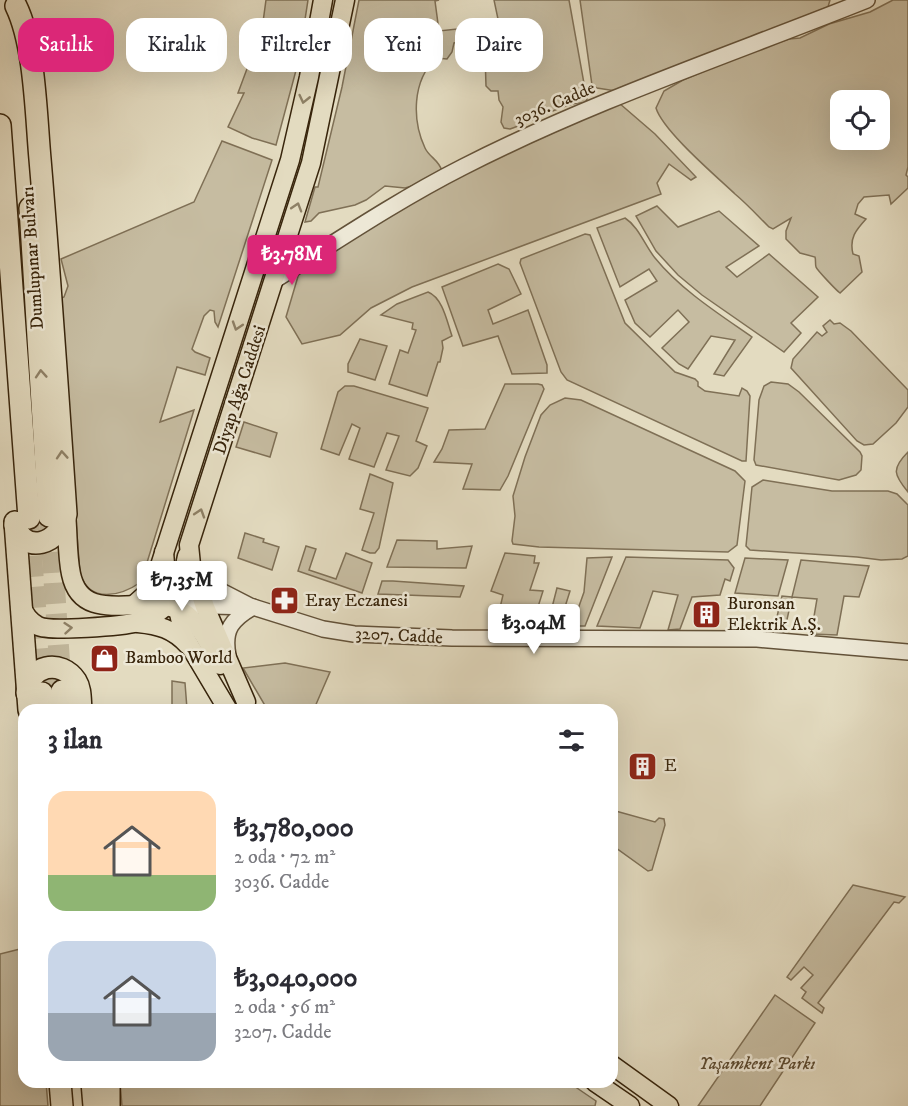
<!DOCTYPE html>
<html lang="tr">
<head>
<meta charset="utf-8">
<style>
  :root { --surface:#fff; --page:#f7f7f7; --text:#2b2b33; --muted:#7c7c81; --accent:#db2777 }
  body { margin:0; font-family:"IM FELL DW Pica",serif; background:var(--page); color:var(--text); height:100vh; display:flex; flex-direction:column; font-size:22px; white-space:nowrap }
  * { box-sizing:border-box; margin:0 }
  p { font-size:20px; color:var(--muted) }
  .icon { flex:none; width:33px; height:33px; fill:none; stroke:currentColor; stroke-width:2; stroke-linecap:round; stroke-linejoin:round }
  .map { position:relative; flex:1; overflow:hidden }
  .side { position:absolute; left:18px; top:704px; width:600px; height:384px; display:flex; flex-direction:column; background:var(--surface); border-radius:18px; box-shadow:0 6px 24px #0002 }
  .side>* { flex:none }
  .hud { position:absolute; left:18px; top:18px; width:600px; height:54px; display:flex; gap:12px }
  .buttons { position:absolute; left:830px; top:90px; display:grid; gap:12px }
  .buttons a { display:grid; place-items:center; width:60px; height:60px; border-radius:12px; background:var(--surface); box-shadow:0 6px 24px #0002; font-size:30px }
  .price { position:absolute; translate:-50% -51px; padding:0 14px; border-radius:6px; background:#fff; color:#222; font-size:20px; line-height:39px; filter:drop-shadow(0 2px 3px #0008) }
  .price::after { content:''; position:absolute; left:50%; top:36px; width:18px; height:14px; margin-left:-9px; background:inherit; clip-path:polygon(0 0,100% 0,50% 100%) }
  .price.on { background:var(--accent); color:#fff }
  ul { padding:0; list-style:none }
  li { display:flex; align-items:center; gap:18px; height:150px; padding:0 30px }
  li span { display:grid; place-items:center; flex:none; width:168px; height:120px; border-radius:18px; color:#555 }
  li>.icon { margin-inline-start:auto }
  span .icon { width:72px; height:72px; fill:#fffc; stroke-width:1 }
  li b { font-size:26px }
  h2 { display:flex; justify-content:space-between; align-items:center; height:72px; padding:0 30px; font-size:26px }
  .tag { padding:0 21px; border-radius:18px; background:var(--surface); box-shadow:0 6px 24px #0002; font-size:21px; line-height:54px }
  .tag.on { background:var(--accent); color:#fff }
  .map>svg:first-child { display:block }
</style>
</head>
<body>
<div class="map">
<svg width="908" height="1106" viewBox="0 0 908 1106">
  <rect width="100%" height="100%" fill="#e3dbc0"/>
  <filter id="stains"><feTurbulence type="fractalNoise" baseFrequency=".00333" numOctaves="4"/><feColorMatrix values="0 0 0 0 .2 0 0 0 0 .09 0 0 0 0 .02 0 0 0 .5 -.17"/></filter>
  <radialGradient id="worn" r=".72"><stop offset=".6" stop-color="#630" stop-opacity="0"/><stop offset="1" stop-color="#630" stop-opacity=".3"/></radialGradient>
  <!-- green -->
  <g fill="#c6bca1" stroke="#7f7056" stroke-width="1.5" fill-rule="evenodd">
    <path d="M266,0H308L300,52L277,50L256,41L263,22Z"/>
    <path d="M359,0H439L435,1L439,31L476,27L478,29V39L454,43L452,52L447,59L436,58C412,81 412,120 425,148C429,157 439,160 442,171L412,186L405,188L385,186L366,200L355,205L319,213L311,221L305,222L315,187H318L342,87Z"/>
    <path d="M494,0H569L587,100L584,103C568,101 528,123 510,129L504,128L501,122L503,107L499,100L498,91H491L486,86L484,23L487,19L496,21L498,19Z"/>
    <path d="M580,0H830L828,7L616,91L597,88L592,85Z"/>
    <path d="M893,0H908V167L906,175L908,177V188L891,204L889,195L864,197L858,204L855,214L866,219C856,230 849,238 853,254L859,256L862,272L840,293C837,291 817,270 816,267C815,264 816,260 815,257L800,253L786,239V231L791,218L773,229L769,227C758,216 747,204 735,194C716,176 663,131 656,108L664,91L683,80L745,54L789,39L800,38L829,24L870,12ZM840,100H879V140H840Z"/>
    <path d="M251,58L298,63L276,145L252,138L228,127L244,93H238Z"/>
    <path d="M619,103L655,134L696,177L691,180L669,164L657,183L661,194L412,287L371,308L340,335L302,344L286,317L299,273L444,182Z"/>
    <path d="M222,141L272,160L218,327L215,322L214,311L210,310L204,316L192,349L195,352L210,358L205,375L177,367L160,422L194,410L141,582C121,596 90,604 80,574L59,299L64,297L68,286L61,259L194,202Z"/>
    <path d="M657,206L678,227L719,211L759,246L726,267L737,277L769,254L818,297L791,323L801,333L784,352L702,295L678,275L656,251L636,216Z"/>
    <path d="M625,218C639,227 645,246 655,258C681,290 719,314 752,337L724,376L714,374L735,340L711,336L688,369L679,364L662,348L689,322L678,310L650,337L635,323L625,300L657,281L649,269L620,287L597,228Z"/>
    <path d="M585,234L590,235L625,323L675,372L695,379L698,382V386L705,391L739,396L742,388L747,391L750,396L746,461H742L567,380L561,372L520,263L521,259Z"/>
    <path d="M498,264L509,269L521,294L488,310L493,324L528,310L547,365V373L512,374L498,336L463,346L442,287Z"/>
    <path d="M428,292C443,298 447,322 452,336L442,341L443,348L440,362H438L427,396L389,384L400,350L408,353L416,330L412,329L413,323L381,315L397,304Z"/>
    <path d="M830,320L834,324L840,323L851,331L908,390V407L896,423L873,444L864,445L857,441L791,368L793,359L817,332L822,336L827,332L823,326Z"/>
    <path d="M360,339L387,346L375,380L348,372V364Z"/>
    <path d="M771,382L788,384L799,392L860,452L862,456L861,470L856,475L839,480L756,465L754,460L759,400L764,386Z"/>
    <path d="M505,384H538L542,385L544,389L508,476L500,490L463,489L472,464L434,462L442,449L449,430L485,429Z"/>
    <path d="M345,386H354L428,408L416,441L427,446L418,468L410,476L386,470L399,436L387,433L374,467L349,459L360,428L352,424L339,455L321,449L338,392Z"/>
    <path d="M565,398L581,400L735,471L745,481L737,545L728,552L539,547L513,544L512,541L515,516L513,496L525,457L541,415L550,405Z"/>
    <path d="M244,422L277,433L270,457L236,447Z"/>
    <path d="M908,452V492C894,475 891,469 908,452Z"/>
    <path d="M370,474L393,483L379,548L375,553H370L362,550L374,513L360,509Z"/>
    <path d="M763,480L832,491H888L897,494L908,505V556L902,559L881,560L857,557L750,550L746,546L752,487Z"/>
    <path d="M245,533L264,539L263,542L279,547L272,570L238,558Z"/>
    <path d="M397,540L437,541V549L472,546L466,568L387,567Z"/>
    <path d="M306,546L316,549L309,570L336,579L346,553L372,563L362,593L298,571Z"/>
    <path d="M505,553L535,556L534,563H539L530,590L543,591L532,626L496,625L503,595L491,591Z"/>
    <path d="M612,557L585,626H572L584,592L587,558Z"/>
    <path d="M626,557L728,560L734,568L730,581L725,579L720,595L692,597L680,629L668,630L678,595L653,591L640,628L597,626Z"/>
    <path d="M745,558L788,560L778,596L735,593Z"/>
    <path d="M801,560L869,566L859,597L844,596L837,635L811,634L817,599L792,597L784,633H773L782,596L792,597Z"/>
    <path d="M382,581H393L464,586L460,597L378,594Z"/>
    <path d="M557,588L570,591L559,626L547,627Z"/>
    <path d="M285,663L330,672L314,709H267L243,668Z"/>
    <path d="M172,681L185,683L187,709H172Z"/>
    <path d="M612,810L655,822L659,818L664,819L665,825L652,870L648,871L612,845Z"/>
    <path d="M853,885L905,897L899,903L894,902L818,1003L824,1008L822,1013L802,998L806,992L801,988L813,975L804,967L791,980L787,977Z"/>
    <path d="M24,948V1082H46L48,1106H0V954Z"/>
    <path d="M775,995L815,1023L760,1106H698Z"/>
    <path d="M120,1082H568L596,1101L595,1106H122Z"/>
  </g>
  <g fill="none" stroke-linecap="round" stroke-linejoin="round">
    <!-- highway-tunnel -->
    <g stroke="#c1b79c" stroke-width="21" stroke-dasharray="21 10" stroke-linecap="butt">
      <path d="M50,521L61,684"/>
      <path d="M29,525L42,688"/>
    </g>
    <defs>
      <g id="minor">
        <path d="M275,280C337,241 398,200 463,167C592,101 732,54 867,0"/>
        <path d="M193,570L215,588L250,606"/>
        <path d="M170,605L253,607L323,629L354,634L452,638L757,639L908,652"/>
        <path d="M228,655C223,630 232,619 253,607"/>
      </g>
      <g id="major">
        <path d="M66,514C68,533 67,555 71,574C83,632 152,587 187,615C202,627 211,648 220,665"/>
        <path d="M164,552L165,564L173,586L184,636L228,710"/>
        <path d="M135,604L145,595L157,575L290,160L309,77L323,0"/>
        <path d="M21,605C24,614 29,621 38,626C50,632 123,626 138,622C149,619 158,613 166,606C181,593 183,575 187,556"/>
        <path d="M138,623C159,625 173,629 188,645"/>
        <path d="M246,702L205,607L191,565L189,545L311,163L345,0"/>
        <path d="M612,1065L669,1106"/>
        <path d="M595,1082L630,1106"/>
      </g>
      <g id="highway">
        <path d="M0,125L29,518"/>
        <path d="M30,208L49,516"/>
        <path d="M15,522L29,710"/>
        <path d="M15,525C24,555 60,545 66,514C58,395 50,277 40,159C36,115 35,45 16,6"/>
        <path d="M62,691L63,710"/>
        <path d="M27,693C28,665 61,658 76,681C81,689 80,700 81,710"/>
        <path d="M42,693L44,710"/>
        <path d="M60,1082L62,1106"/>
        <path d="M92,1082L94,1106"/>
        <path d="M109,1082V1106"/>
      </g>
    </defs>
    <!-- minor casing -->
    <use href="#minor" stroke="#635239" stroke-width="18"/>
    <!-- major casing -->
    <use href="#major" stroke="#38250c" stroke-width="21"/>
    <!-- highway casing -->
    <use href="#highway" stroke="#38250c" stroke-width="24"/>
    <!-- minor -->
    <use href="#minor" stroke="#ede8d6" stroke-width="15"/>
    <!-- major -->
    <use href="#major" stroke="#e3dbc0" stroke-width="18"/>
    <!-- highway -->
    <use href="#highway" stroke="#e3dbc0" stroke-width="21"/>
  </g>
  <!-- one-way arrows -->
  <defs><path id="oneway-chevron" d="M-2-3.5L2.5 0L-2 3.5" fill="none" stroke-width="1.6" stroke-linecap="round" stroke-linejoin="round" transform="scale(1.5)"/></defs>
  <g stroke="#8e8066">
    <use href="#oneway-chevron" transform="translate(304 99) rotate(103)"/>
    <use href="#oneway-chevron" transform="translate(297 207) rotate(-73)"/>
    <use href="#oneway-chevron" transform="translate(237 326) rotate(108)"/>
    <use href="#oneway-chevron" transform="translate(41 374) rotate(-94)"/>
    <use href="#oneway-chevron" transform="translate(62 455) rotate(-94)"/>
    <use href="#oneway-chevron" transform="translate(200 513) rotate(-72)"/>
    <use href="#oneway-chevron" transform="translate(68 628) rotate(-5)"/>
  </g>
  <!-- icons -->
  <defs>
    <symbol id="pharmacy-square" viewBox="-11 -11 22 22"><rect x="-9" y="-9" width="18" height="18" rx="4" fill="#8f2418" stroke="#ede8d6"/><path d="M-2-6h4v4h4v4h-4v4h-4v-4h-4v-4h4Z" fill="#fff"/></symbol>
    <symbol id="building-square" viewBox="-11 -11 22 22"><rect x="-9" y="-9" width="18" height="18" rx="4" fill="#8f2418" stroke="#ede8d6"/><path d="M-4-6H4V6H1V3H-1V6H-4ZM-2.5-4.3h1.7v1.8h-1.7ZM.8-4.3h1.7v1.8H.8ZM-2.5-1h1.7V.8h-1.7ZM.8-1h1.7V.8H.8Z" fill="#fff"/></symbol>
    <symbol id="shop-square" viewBox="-11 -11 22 22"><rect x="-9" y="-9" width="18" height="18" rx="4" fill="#8f2418" stroke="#ede8d6"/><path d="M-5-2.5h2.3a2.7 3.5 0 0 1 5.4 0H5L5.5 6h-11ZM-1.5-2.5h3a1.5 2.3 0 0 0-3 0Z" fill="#fff"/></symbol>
  </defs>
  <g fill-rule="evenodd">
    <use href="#pharmacy-square" x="268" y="584" width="33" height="33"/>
    <use href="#building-square" x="690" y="598" width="33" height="33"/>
    <use href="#shop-square" x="88" y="642" width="33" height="33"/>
    <use href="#building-square" x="626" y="750" width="33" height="33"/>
  </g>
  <g text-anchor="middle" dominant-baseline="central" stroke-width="5" stroke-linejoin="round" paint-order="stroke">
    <!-- street labels -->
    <g font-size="18" fill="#38250c" stroke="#ede8d6">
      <text transform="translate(555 104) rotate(-23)">3036. Cadde</text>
      <text transform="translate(33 258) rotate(-94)">Dumlupınar Bulvarı</text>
      <text transform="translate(240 390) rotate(-72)">Diyap Ağa Caddesi</text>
      <text transform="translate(399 636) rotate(3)">3207. Cadde</text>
    </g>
    <!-- poi labels -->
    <g font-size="18" fill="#38250c" stroke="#ede8d6" text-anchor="start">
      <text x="305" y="601">Eray Eczanesi</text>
      <text x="727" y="604">Buronsan<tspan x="727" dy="21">Elektrik A.Ş.</tspan></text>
      <text x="125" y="658">Bamboo World</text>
      <text x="664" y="766">E</text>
    </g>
    <!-- park labels -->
    <g font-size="18" font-style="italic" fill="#5c4b31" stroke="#ede8d6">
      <text x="757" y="1064">Yaşamkent Parkı</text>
    </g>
  </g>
  <rect width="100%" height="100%" filter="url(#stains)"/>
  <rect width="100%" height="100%" fill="url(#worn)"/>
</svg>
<div class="buttons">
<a><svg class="icon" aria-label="locate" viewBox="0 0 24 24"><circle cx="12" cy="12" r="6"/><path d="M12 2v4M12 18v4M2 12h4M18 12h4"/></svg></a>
</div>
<b class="price on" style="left:292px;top:286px">₺3.78M</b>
<b class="price" style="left:182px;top:612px">₺7.35M</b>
<b class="price" style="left:534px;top:655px">₺3.04M</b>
<div class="hud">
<a class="tag on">Satılık</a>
<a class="tag">Kiralık</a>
<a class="tag">Filtreler</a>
<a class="tag">Yeni</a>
<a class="tag">Daire</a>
</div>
<section class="side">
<h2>3 ilan<svg class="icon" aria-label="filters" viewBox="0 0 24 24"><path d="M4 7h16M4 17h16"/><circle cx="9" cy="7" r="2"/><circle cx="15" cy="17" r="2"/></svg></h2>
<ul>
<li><span style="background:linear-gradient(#ffd9b3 70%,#8fb573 0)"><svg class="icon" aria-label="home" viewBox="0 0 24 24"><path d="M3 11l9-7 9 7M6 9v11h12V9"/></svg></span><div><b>₺3,780,000</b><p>2 oda · 72 m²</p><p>3036. Cadde</p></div></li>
<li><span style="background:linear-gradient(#c9d6e8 60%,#9aa5b1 0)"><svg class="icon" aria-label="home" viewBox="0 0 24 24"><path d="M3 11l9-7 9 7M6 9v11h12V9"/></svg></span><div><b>₺3,040,000</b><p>2 oda · 56 m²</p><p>3207. Cadde</p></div></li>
</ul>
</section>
</div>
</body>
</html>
